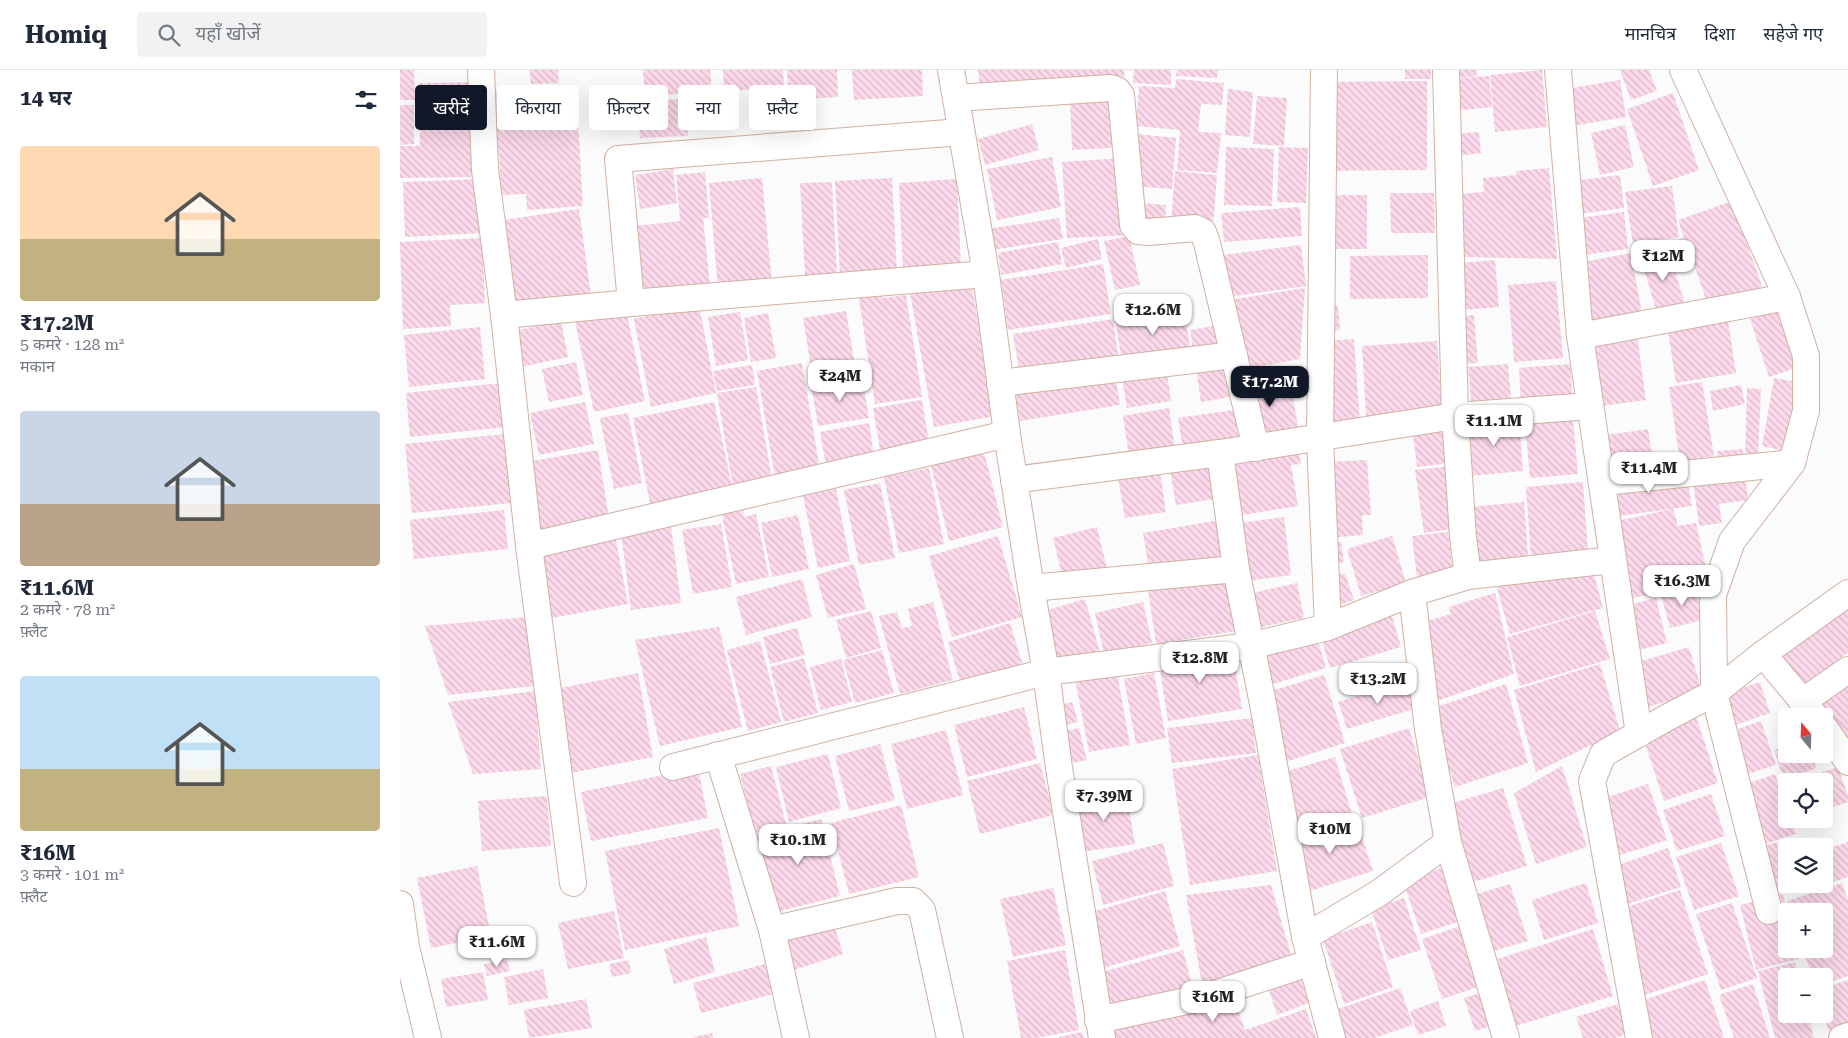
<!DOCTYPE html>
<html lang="hi">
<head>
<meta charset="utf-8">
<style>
  :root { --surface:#fff; --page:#f2f2f3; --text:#1f2937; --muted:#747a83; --line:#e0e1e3; --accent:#111827 }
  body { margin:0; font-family:"Roboto Serif","Noto Sans Devanagari",serif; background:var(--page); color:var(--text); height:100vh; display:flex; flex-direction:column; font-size:19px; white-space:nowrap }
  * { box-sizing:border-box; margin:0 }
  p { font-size:16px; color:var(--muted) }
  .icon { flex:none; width:28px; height:28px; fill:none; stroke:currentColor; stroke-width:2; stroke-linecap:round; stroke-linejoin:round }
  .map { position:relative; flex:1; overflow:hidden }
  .panel { display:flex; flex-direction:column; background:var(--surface); width:400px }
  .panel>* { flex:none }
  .banner { position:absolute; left:15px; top:15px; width:475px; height:45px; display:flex; gap:10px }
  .needle { width:32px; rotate:341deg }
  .controls { position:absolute; left:1378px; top:638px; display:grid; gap:10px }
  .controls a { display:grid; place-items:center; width:55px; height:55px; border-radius:5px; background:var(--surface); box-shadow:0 5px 20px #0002; font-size:25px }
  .price { position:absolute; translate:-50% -42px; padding:0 11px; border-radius:10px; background:#fff; color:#222; font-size:16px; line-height:32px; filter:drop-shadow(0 1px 2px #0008) }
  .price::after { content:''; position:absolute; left:50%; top:30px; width:15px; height:11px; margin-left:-8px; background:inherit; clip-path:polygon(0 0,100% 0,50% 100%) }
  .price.current { background:var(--accent); color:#fff }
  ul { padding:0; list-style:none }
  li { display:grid; align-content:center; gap:10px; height:265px; padding:0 20px }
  li span { display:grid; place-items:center; height:155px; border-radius:5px; color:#555 }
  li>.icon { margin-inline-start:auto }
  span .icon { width:90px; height:90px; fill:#fffc; stroke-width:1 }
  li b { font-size:21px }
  h2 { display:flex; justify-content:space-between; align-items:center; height:60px; padding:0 20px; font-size:21px }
  .tag { padding:0 18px; border-radius:5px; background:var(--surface); box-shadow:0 5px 20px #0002; font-size:18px; line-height:45px }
  .tag.current { background:var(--accent); color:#fff }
  header { display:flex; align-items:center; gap:30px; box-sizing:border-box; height:70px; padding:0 25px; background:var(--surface); border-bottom:1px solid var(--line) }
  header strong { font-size:24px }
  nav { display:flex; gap:28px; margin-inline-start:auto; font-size:18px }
  .search { width:350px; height:45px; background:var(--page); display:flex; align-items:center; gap:12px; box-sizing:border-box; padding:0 18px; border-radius:5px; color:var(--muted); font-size:19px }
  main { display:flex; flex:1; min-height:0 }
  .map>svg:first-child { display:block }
</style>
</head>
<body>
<header>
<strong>Homiq</strong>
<div class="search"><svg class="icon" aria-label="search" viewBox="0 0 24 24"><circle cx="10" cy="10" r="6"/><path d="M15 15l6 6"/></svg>यहाँ खोजें</div>
<nav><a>मानचित्र</a><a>दिशा</a><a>सहेजे गए</a></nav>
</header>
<main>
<section class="panel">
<h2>14 घर<svg class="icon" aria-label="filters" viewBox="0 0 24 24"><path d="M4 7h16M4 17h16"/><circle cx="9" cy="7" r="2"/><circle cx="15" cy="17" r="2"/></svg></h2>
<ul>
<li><span style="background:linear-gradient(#ffd9b3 60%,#c2b280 0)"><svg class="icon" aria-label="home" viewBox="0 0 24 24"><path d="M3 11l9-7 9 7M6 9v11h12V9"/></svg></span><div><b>₹17.2M</b><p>5 कमरे · 128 m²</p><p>मकान</p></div></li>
<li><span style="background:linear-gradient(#c9d6e8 60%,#b9a48a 0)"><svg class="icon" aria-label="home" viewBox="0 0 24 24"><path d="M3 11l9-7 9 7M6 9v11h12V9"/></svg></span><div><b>₹11.6M</b><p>2 कमरे · 78 m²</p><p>फ़्लैट</p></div></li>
<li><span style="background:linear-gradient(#bfe0f5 60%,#c2b280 0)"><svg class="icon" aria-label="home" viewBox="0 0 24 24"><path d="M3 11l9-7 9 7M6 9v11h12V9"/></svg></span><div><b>₹16M</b><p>3 कमरे · 101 m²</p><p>फ़्लैट</p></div></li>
</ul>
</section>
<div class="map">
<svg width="1448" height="968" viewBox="0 0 1448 968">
  <defs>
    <pattern id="building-back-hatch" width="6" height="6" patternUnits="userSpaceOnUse" patternTransform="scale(1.25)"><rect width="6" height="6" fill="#fcd9eb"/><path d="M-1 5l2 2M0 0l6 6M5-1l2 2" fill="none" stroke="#d8b9c8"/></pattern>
  </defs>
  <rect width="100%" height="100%" fill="#fafbfa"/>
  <!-- building -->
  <g fill="url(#building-back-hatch)">
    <path d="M0,0H14L15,30H0Z"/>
    <path d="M130,0H158L159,13L131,14Z"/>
    <path d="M243,0H310L312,22L245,26Z"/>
    <path d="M323,0H383L384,18L324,21Z"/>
    <path d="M387,0H437L438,27L389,30Z"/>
    <path d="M452,0H522L523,26L454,30Z"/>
    <path d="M578,0H724L725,20L581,31Z"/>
    <path d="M734,0H771V15L733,13Z"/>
    <path d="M777,0H818L817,8L776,6Z"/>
    <rect x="1005" y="0" width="26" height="9"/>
    <path d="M1049,0H1076L1077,6L1050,9Z"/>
    <path d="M1142,0L1147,57L1095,62L1090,5Z"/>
    <path d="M1220,0H1249L1257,21L1231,30Z"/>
    <path d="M1089,6L1092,37L1053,41L1050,9Z"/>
    <path d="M776,9L824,13L822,35L801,34L798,62L821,63L817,103L777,100L780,60L736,56L739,16L775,18Z"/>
    <path d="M1220,10L1226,47L1166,57L1160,20Z"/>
    <path d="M1027,11V100L916,101V12Z"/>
    <path d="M77,12L79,107L0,108V76H20L19,13Z"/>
    <path d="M176,17L183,136L127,140L126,124L101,125L99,83L87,84L86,56H98L96,22Z"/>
    <path d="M828,19L853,22L850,67L825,65Z"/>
    <path d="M1273,23L1299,100L1253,116L1227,39Z"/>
    <path d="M857,26L887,28L884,76L853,74Z"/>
    <path d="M724,27L727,77L672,80L670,30Z"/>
    <path d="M286,29L288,66L240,68L238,31Z"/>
    <path d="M0,35H14V74L0,75Z"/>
    <path d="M632,54L639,80L585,95L578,69Z"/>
    <path d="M1225,55L1234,97L1200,105L1191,63Z"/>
    <path d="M1079,62L1081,83L1056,86L1054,64Z"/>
    <path d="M737,64L776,68L772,119L733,116Z"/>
    <path d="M826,77L874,79L872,136L824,135Z"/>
    <path d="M879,77L908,78L906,133L877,132Z"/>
    <path d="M652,87L661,137L597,150L587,99Z"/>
    <path d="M726,88L731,165L667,168L662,92Z"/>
    <path d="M1149,98L1157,189L1062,187L1059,124L1084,122L1083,108L1117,105L1116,101Z"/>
    <path d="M273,99L277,133L240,139L235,105Z"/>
    <path d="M775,101L817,105L813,157L771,154Z"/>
    <path d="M305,102L309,148H303L310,216L243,223L236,156L280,151L276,105Z"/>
    <path d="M1220,105L1224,138L1170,145L1165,112Z"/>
    <path d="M362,108L372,214L318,219L309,113Z"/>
    <path d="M492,108L497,203L440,206L435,111Z"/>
    <path d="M83,109L85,163L5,167L3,112Z"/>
    <path d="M557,109L561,198L503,201L499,113Z"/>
    <path d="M432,112L437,203L405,205L400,113Z"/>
    <path d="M1272,116L1279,167L1233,174L1225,122Z"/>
    <path d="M990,123H1034L1035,163H991Z"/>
    <rect x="913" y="125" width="54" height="54"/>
    <path d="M1332,131L1367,230L1313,249L1293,192L1280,196L1272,172L1284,168L1278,150Z"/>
    <path d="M740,133L766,135L765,157L739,155Z"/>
    <path d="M900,137L902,166L824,172L821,143Z"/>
    <path d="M179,139L192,233L115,243L102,150Z"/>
    <path d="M1224,142L1228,179L1176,186L1171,149Z"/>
    <path d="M659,148L663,169L592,180L588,159Z"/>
    <path d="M729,166L740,215L715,220L704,171Z"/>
    <path d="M82,168L85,233L50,235L51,256L3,259L0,172Z"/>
    <path d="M698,169L702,189L666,198L661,178Z"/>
    <path d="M658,172L662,194L601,205L598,183Z"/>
    <path d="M901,175L906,216L821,228L815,186Z"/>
    <path d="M1267,175L1287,241L1259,249L1239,183Z"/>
    <path d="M1231,183L1242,243L1179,254L1168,195Z"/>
    <path d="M1028,185V228L950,229V186Z"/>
    <path d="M1095,190L1099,237L1064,240L1060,193Z"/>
    <path d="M703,194L711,244L608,260L601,210Z"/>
    <path d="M570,206L595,346L534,357L509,217Z"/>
    <path d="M1156,211L1163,288L1114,292L1108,215Z"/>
    <path d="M905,218L900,289L839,300L823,231Z"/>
    <path d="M480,219L482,228L506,225L522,327L475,334L458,222Z"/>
    <path d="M299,235L316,323L251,337L234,249Z"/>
    <path d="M938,235L940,260L912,262L910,237Z"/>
    <path d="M784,239L791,282L722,293L715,249Z"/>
    <path d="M1382,239L1401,296L1369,307L1350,249Z"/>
    <path d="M226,240L245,331L194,342L175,251Z"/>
    <path d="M446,241L456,302L413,310L403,248Z"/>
    <path d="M340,242L348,290L316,296L308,247Z"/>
    <path d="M368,243L376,288L351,292L344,248Z"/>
    <path d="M1074,245L1078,293L1062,294L1058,246Z"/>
    <path d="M713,249L719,291L620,306L613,264Z"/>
    <path d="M161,251L168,287L116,298L109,262Z"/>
    <path d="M1328,251L1336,303L1276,313L1268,261Z"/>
    <path d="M820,255L830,327L801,332L790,260Z"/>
    <path d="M80,257L85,309L9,317L4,265Z"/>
    <path d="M1237,265L1246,330L1194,337L1185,272Z"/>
    <path d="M954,269L960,354L916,357L910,272Z"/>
    <path d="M1037,271L1042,341L966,346L962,276Z"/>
    <path d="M176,292L183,325L149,332L142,299Z"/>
    <path d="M402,293L420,400L375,407L357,301Z"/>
    <path d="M1108,294L1112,339L1072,342L1068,297Z"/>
    <path d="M1170,294L1173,332L1121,336L1119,298Z"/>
    <path d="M352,295L355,315L317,321L313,301Z"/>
    <path d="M766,296L771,331L727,338L721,302Z"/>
    <path d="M715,302L720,335L620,351L614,317Z"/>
    <path d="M889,305L899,362L851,372L840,315Z"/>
    <path d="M462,307L469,348L418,356L411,315Z"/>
    <path d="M1374,308L1397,312L1384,381L1362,376Z"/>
    <path d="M1302,312L1314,386L1280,391L1269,317Z"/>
    <path d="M101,313L105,357L10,367L6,323Z"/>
    <path d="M1341,315L1345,334L1313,341L1310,321Z"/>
    <path d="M356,317L373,415L334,422L317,323Z"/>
    <path d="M1347,318L1361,319L1358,386H1345Z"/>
    <path d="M522,330L530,378L481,386L473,338Z"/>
    <path d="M185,332L194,374L139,385L130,343Z"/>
    <path d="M314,332L333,421L251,438L233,348Z"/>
    <path d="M769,338L775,379L729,386L723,346Z"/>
    <path d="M1172,338L1178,404L1130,408L1124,342Z"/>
    <path d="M834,340L839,371L783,380L778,348Z"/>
    <path d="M228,343L242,413L214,419L200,348Z"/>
    <path d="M1119,349L1123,401L1070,406L1065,353Z"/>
    <path d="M469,353L475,394L427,401L420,362Z"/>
    <path d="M1048,359L1052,393L1017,397L1013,364Z"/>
    <path d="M1248,359L1254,396L1207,404L1201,366Z"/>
    <path d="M105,364L111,433L12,443L5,374Z"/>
    <path d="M897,370L901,394L891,395L898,436L836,446L825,382Z"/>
    <path d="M582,374L603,457L549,471L529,387Z"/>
    <path d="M1343,379L1344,394L1318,397L1317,381Z"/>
    <path d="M198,380L209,448L136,460L125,392Z"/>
    <path d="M814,387L821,428L776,435L769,394Z"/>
    <path d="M967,390L971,445H962L963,465L916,469L911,393Z"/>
    <path d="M1051,396L1058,458L1024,463L1015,400Z"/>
    <path d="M1344,397L1348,430L1319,434L1322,453L1299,456L1292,404Z"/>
    <path d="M529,398L544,474L499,483L484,407Z"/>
    <path d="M1286,400L1292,436L1212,447L1207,411Z"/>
    <path d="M760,401L766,442L725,448L718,408Z"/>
    <path d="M1183,412L1188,483L1131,488L1126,417Z"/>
    <path d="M480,413L495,488L459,495L444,420Z"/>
    <path d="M436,419L450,491L418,498L403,426Z"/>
    <path d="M1124,432L1129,499L1075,504L1070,437Z"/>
    <path d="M342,436L344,447L356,444L369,507L336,514L321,440Z"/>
    <path d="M1273,439L1278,456L1296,453L1306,498L1296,500L1299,514L1224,530L1207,453Z"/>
    <path d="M104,440L108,479L14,489L10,450Z"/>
    <path d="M398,445L409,499L372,507L361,453Z"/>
    <path d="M884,447L891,505L848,511L840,453Z"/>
    <path d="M820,450L826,489L749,501L743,463Z"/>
    <path d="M321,454L332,517L293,524L282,460Z"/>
    <path d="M271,456L281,533L231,540L221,463Z"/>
    <path d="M697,457L708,503L664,513L653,468Z"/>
    <path d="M1048,462L1053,502L1017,507L1012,466Z"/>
    <path d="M215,465L228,534L152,548L140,479Z"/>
    <path d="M598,466L622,547L552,567L529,486Z"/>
    <path d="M992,466L1006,513L961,526L947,479Z"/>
    <path d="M941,472L944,492L917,496L914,476Z"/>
    <path d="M1189,485L1203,538L1110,564L1095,511Z"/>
    <path d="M454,494L466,539L428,548L416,505Z"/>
    <path d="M828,501L837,561L756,574L747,513Z"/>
    <path d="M945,503L954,530L922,541L913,514Z"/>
    <path d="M402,509L412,547L346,565L336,527Z"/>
    <path d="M897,513L904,548L856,558L848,524Z"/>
    <path d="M1295,517L1303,550L1270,558L1261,525Z"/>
    <path d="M1095,523L1114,604L1037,631L1024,552L1051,544L1049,537Z"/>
    <path d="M1256,528L1267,573L1227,583L1216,538Z"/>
    <path d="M685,529L700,582L656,595L641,542Z"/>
    <path d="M987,529L1001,577L930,598L916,551Z"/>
    <path d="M533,532L553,610L500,624L479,546L497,542L502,558L512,556L508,539Z"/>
    <path d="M743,532L752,573L704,584L695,543Z"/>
    <path d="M1442,533L1448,540V582L1400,624L1357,578Z"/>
    <path d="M471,541L481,578L446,588L436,550Z"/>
    <path d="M1195,541L1210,589L1120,616L1107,567Z"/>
    <path d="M127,547L134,616L48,625L25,556Z"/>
    <path d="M610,553L623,596L561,614L548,572Z"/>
    <path d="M319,557L342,657L260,676L235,570Z"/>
    <path d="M914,557L926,598L866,616L853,576Z"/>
    <path d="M397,558L405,585L370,594L363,567Z"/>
    <path d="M360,571L381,652L348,661L327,580Z"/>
    <path d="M832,576L842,639L768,651L758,588Z"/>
    <path d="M1289,577L1302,621L1241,639L1228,595Z"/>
    <path d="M482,580L494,623L455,633L443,590Z"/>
    <path d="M404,588L418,643L384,652L370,597Z"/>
    <path d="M441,589L452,632L421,640L410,597Z"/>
    <path d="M715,592L730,675L689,682L673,599Z"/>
    <path d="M1200,594L1220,661L1136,702L1114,620Z"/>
    <path d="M1448,594V687L1403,629Z"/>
    <path d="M238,603L253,687L171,703L155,619Z"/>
    <path d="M754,603L766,668L736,674L724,609Z"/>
    <path d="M924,605L945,673L882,693L861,624Z"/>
    <path d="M1008,610L1017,638L947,659L938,632Z"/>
    <path d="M1360,612L1370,643L1321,660L1310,629Z"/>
    <path d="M1106,614L1128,693L1055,717L1030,639Z"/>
    <path d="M135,621L141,699L73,704L48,632Z"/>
    <path d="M672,632L678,652L666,655L660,635Z"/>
    <path d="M624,637L637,689L567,707L554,655Z"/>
    <path d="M1294,640L1318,713L1264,731L1240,658Z"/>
    <path d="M852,648L856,683L772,693L767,658Z"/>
    <path d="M1361,651L1376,695L1335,708L1320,665Z"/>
    <path d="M679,658L687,690L673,693L665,661Z"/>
    <path d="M1009,658L1030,727L962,748L940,679Z"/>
    <path d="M546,660L563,725L507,739L491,674Z"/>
    <path d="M480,674L495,730L449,741L435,686Z"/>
    <path d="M1386,676V684H1412L1416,698L1384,710L1374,680Z"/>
    <path d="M428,684L441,738L389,752L376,697Z"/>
    <path d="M858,685L877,801L790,815L772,699Z"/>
    <path d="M935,687L952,744L892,763L874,705Z"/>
    <path d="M640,693L654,745L580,764L567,711Z"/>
    <path d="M371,696L386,754L355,763L340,704Z"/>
    <path d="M1162,696L1187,777L1136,794L1114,723Z"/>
    <path d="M1438,697L1448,726V732L1424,740V711H1397Z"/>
    <path d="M298,698L308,748L191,771L181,722Z"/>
    <path d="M1375,704L1386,736V749H1390L1396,764L1349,779L1329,720Z"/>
    <path d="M1248,714L1267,770L1211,788L1192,732Z"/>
    <path d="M1103,718L1127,796L1070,813L1046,735Z"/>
    <path d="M726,721L735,774L681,782L673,730Z"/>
    <path d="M1311,724L1325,766L1277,781L1263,740Z"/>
    <path d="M147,726L151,776L82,781L78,731Z"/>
    <path d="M501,735L519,807L449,824L431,753Z"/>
    <path d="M956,748L973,801L903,823L887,769Z"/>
    <path d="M421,749L440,826L376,842L356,766Z"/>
    <path d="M319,758L339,856L225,880L205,781Z"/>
    <path d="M1386,769L1388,776H1386V814H1397L1369,823L1354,780Z"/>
    <path d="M1448,772V807L1418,817L1417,814H1424V780Z"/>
    <path d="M763,773L774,816L703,835L692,791Z"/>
    <path d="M1321,773L1339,826L1294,840L1276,787Z"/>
    <path d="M1268,778L1281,817L1221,836L1209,798Z"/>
    <path d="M77,796L91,866L31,878L17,808Z"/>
    <path d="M1045,797L1063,850L1021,864L1003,811Z"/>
    <path d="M1186,813L1198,853L1144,870L1132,830Z"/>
    <path d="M1442,813L1448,830V906L1424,914V906H1412L1403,879H1424V841H1390L1387,831Z"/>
    <path d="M1110,814L1128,871L1087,883L1070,826Z"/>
    <path d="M871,815L892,888L802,914L786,825Z"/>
    <path d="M653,818L666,875L613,887L600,829Z"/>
    <path d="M1280,820L1308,904L1245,925L1217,840Z"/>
    <path d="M765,821L780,876L703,898L688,843Z"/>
    <path d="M1383,824L1387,841L1386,879H1397L1399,889L1356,900L1340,835Z"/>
    <path d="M1004,828L1021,880L988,890L971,839Z"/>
    <path d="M1332,833L1357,908L1321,920L1296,844Z"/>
    <path d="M214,841L224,888L168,899L158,853Z"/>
    <path d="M433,851L443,884L391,901L380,868Z"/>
    <path d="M972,852L993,917L944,934L923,869Z"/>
    <path d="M1061,856L1081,916L1042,929L1022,869Z"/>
    <path d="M1193,859L1213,926L1109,958L1088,892Z"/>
    <path d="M306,867L315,902L274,914L264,879Z"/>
    <path d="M665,880L679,960L636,968H621L607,891Z"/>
    <path d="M783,880L794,922L710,946L698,903Z"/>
    <path d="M107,889L110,901L87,906L84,894Z"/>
    <path d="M229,890L231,903L212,907L209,894Z"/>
    <path d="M1395,892L1399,906H1386V944H1408L1414,968H1375L1358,901Z"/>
    <path d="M365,894L373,924L301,943L293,913Z"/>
    <path d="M897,897L909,933L877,945L865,908Z"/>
    <path d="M143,899L148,928L109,935L104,907Z"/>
    <path d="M83,902L88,930L46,937L41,909Z"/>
    <path d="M1305,910L1324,968H1249L1237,932Z"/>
    <path d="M1448,910V962L1431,967L1423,944L1424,918Z"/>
    <path d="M1353,914L1370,968H1334L1319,925Z"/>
    <path d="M830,918L845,960L906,939L916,968H710L707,961Z"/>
    <path d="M1000,918L1013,955L974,968H944L935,940Z"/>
    <path d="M1086,921L1097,954L1075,961L1064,928Z"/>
    <path d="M186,929L192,958L129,968L124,940Z"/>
    <path d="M1038,931L1046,956L1018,965L1010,941Z"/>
    <path d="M1218,934L1228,964L1215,968H1183L1176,947Z"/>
    <path d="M682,962L684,968H659V967Z"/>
    <path d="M312,963L313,968H294V967Z"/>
  </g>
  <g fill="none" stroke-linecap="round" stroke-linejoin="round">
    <defs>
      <g id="street">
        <path d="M81,0L85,100L104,245L129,476L173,813"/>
        <path d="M551,0L586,204L607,364L631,518L646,602L659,698L702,968"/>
        <path d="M924,0L920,368L928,557"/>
        <path d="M1046,0L1055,346L1063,467L1068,506L1012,523L1028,659L1048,772L1106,968"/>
        <path d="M1158,0L1180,266L1239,664"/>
        <path d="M1283,0L1387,227L1406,286V341L1392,393L1332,471L1313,525L1314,623L1369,841"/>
        <path d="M556,28L711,18L717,20L721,25L733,155L738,161L749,162L795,158L803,162L807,173L856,378"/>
        <path d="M561,62L218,89L231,233L586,204"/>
        <path d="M104,245L231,233"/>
        <path d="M1180,266L1387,227"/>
        <path d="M600,313L834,285"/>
        <path d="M820,383L836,499L863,634L905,867L932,968"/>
        <path d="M614,410L820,383L1055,346L1190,336"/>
        <path d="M1202,412L1392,393"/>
        <path d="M129,476L607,364"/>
        <path d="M1068,506L1212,490"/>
        <path d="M631,518L836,499"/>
        <path d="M1363,584L1415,646"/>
        <path d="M1402,632L1448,600"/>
        <path d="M1424,657L1448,692"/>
        <path d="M318,685L372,860L396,968"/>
        <path d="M273,697L646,602L850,576L928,557L1012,523"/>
        <path d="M0,834L6,877L28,968"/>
        <path d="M372,860L497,831H513L522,840L550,968"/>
        <path d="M905,867L979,823L1048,772"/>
        <path d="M698,950L805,927L912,892"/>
        <path d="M1239,968L1192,711L1203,684L1268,647L1314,623L1363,584L1448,523"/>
        <path d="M1442,968L1448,966"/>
      </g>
    </defs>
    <!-- street casing -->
    <use href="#street" stroke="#cfb1a2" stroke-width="28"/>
    <!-- street -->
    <use href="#street" stroke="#fff" stroke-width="26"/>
  </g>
</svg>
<div class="controls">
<a><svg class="needle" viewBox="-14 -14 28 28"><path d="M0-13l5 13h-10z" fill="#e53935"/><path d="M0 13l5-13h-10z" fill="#747a83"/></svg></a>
<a><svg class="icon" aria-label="locate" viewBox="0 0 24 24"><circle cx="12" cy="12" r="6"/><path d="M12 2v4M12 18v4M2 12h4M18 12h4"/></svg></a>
<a><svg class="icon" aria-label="layers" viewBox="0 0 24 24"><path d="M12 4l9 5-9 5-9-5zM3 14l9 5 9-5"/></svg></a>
<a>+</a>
<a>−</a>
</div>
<b class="price" style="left:1263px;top:212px">₹12M</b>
<b class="price" style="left:753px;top:266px">₹12.6M</b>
<b class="price" style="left:440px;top:332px">₹24M</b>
<b class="price current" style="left:870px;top:338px">₹17.2M</b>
<b class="price" style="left:1094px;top:377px">₹11.1M</b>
<b class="price" style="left:1249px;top:424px">₹11.4M</b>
<b class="price" style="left:1282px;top:537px">₹16.3M</b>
<b class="price" style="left:800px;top:614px">₹12.8M</b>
<b class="price" style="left:978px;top:635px">₹13.2M</b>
<b class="price" style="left:704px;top:752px">₹7.39M</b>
<b class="price" style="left:930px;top:785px">₹10M</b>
<b class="price" style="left:398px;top:796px">₹10.1M</b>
<b class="price" style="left:97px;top:898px">₹11.6M</b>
<b class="price" style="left:813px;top:953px">₹16M</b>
<div class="banner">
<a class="tag current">खरीदें</a>
<a class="tag">किराया</a>
<a class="tag">फ़िल्टर</a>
<a class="tag">नया</a>
<a class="tag">फ़्लैट</a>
</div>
</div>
</main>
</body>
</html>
